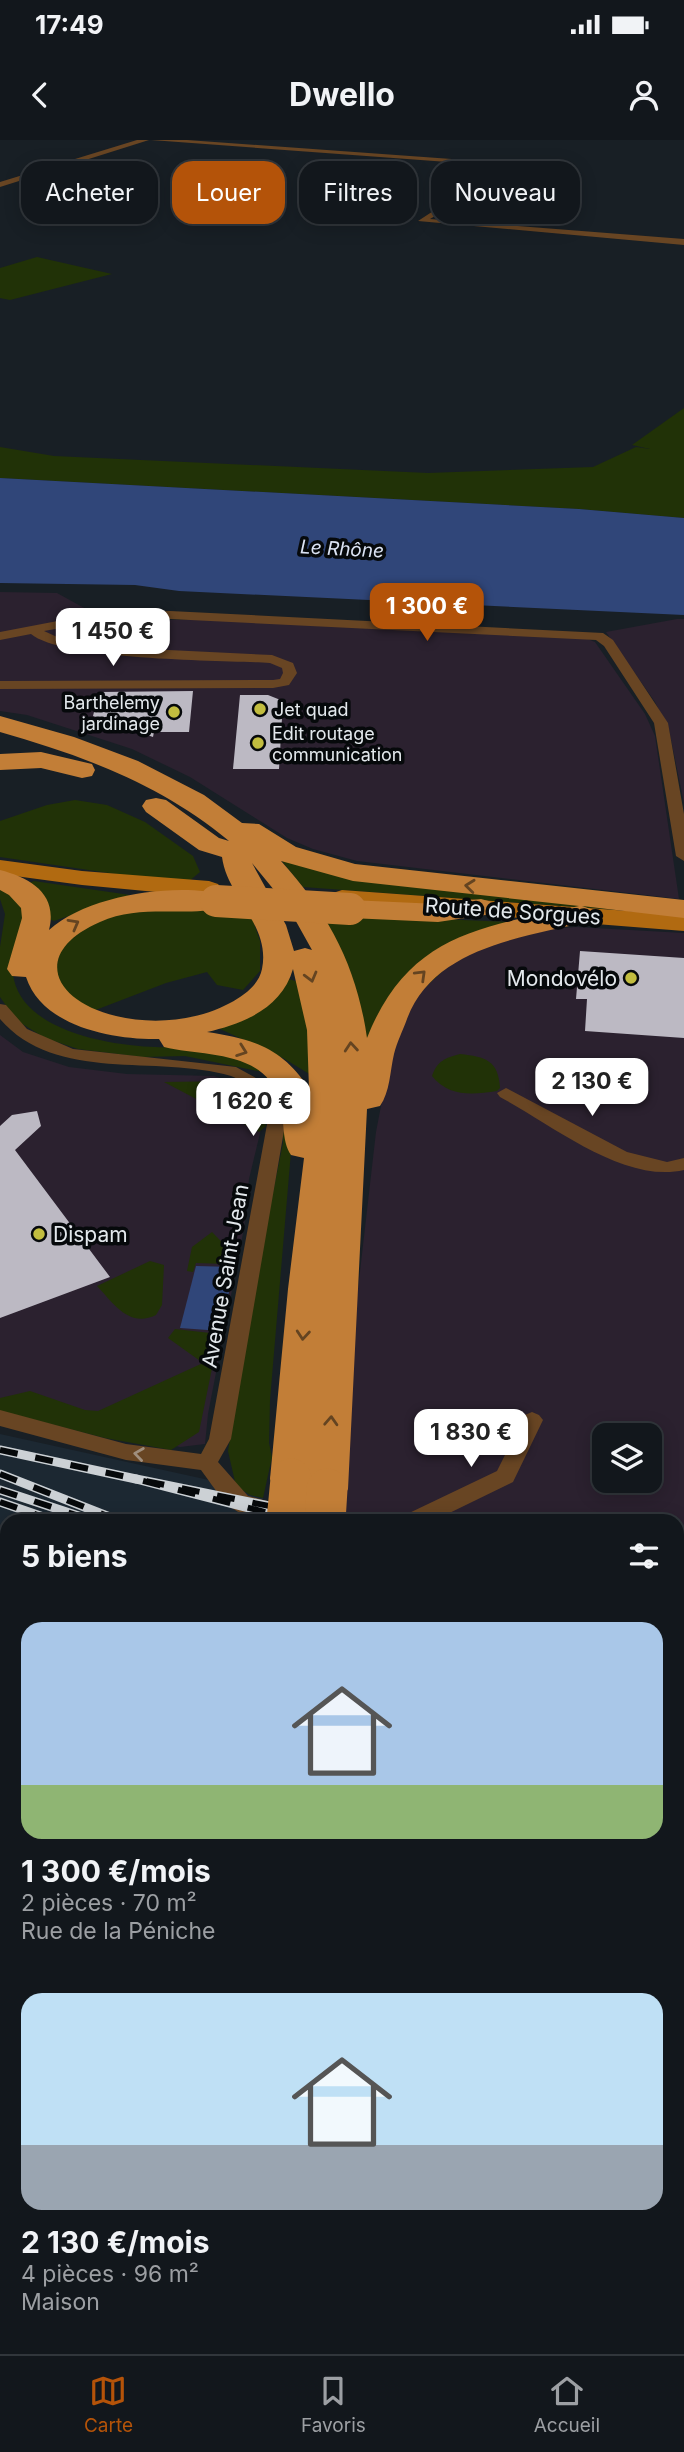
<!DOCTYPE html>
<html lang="fr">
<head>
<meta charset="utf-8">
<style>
  :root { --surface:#12171c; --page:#1b2025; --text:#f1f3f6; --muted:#9c9fa3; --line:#31363b; --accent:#b45309 }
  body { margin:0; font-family:Inter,sans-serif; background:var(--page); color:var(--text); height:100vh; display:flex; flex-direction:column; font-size:26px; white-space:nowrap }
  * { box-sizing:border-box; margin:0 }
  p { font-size:23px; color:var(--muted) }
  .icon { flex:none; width:38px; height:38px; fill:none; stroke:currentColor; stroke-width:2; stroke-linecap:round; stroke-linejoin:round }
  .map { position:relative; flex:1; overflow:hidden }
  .panel { position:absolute; left:0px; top:1374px; width:684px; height:842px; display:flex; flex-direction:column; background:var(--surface); border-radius:21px 21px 0 0; box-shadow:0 4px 18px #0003,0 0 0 2px var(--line) }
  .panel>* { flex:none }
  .hud { position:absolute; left:21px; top:21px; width:642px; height:63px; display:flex; gap:14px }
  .controls { position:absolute; left:592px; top:1283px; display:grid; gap:14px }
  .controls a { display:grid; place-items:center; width:70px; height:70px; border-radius:14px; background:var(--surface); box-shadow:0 4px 18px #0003,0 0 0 2px var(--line); font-size:35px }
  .price { position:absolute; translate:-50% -60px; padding:0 16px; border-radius:14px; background:#fff; color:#222; font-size:23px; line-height:46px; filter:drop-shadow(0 2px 4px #0008) }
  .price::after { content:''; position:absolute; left:50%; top:42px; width:21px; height:16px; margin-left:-10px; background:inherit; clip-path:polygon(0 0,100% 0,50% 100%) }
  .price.current { background:var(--accent); color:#fff }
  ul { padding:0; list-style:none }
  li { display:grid; align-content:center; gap:14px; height:371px; padding:0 21px }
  li span { display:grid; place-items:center; height:217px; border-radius:21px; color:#555 }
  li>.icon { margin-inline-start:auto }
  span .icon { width:126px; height:126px; fill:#fffc; stroke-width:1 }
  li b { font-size:30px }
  h2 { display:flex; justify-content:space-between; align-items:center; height:84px; padding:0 21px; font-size:30px }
  .pill { padding:0 24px; border-radius:21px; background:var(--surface); box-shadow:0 4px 18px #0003,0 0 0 2px var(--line); font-size:24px; line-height:63px }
  .pill.current { background:var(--accent); color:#fff }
  .status { display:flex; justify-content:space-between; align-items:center; height:49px; padding:0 35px; background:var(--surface); direction:ltr }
  .status svg { height:19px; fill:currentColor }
  header { display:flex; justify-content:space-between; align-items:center; height:91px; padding:0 21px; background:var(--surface); font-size:32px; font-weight:700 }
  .tab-bar { display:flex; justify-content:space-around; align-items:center; height:98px; border-top:2px solid var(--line); background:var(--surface); font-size:19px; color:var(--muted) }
  .tab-bar a { display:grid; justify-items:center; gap:4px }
  .tab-bar .current { color:var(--accent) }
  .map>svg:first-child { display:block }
</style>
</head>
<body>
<div class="status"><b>17:49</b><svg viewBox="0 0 49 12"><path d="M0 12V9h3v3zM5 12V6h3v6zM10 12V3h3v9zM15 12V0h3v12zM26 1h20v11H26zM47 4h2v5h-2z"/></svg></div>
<header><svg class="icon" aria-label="back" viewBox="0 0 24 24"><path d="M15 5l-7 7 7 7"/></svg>Dwello<svg class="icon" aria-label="person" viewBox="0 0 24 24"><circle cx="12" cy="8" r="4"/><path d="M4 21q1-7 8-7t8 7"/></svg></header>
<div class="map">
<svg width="684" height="2214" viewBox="0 0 684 2214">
  <rect width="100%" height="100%" fill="#181f25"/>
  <!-- commercial -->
  <path fill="#321f21" d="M0,1385L7,1387V2208L188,2209V2214H0Z"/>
  <!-- industrial -->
  <g fill="#2b212f" fill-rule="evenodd">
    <path d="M0,452L57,453L106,480H213L585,498L595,502L645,574L655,596L679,759L357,721L313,709L287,698L190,637L132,609L27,575L0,571Z"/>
    <path d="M677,479H684V663L669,590L655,562L606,492Z"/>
    <path d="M576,787L684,793V1540L677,1538V1381H345L351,1210L376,992L396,888L442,823L473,809L552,789ZM604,1295H649V1340H604Z"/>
    <path d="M0,895L23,912L69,927L127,934L214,936L232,942L261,966V989L249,1039L244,1088L208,1274L205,1304L180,1307L0,1265Z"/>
    <path d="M677,1621L684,1623V2214H498L496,2209L677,2208Z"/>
  </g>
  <!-- built -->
  <path fill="#1c2832" d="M0,1294L236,1346L250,1355L263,1358L260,1381H7V1387L0,1385Z"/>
  <!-- green -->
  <g fill="#213207">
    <path d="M37,117L112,134L10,160L0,158V128Z"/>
    <path d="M684,268V378L579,369L0,338V307L54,316L428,333L593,327L636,307L650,309L632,305Z"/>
    <path d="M75,660L107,665L145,682L193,716L200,732L188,742L150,739L0,717V681L47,665Z"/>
    <path d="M277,715L684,775L303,747Z"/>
    <path d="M34,741L130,755L54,781L49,779L29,743Z"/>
    <path d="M0,744L30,768C24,789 9,818 14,840C26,892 113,906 156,907C173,908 192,904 210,908C230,913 250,923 270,930L293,988L270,1260L269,1303L272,1317L263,1358L250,1355L236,1346L228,1311L249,1172L283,1003V963L274,946L262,932L185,916L142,917L78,909L45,898L16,880L0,857V807L5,774L0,759Z"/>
    <path d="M218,765L252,778L260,801V831L243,850L217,845L207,832L166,843L93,871L71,861L54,831C58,823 59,813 63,806C87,766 178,769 218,765Z"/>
    <path d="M320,774L512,782L483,793L364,905C360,851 348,820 320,774Z"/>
    <path d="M289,839L301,843L306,859L311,935L283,918L218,888L265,865Z"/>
    <path d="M460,914C486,917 498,920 500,948L497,951C472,955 449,957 432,936C437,921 445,918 460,914Z"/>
    <path d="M235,941L265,982L266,986L259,992L164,942Z"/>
    <path d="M212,1092C223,1103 230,1108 226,1124L196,1123L193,1132L187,1131L192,1107Z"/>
    <path d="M150,1121L164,1125L162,1165L156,1175C129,1188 114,1164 97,1146Z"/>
    <path d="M175,1189L219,1194L199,1292L171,1310L105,1298L0,1271V1258L30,1251L85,1270L98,1271L203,1223L168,1198Z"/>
    <path d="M73,2209L194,2208V2214H72Z"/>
  </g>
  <!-- water -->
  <g fill="#304679">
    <path d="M0,338L579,369L684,378V475L179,451L135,445L0,443Z"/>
    <path d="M196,1126L234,1127L221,1191L180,1188Z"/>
  </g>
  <!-- building -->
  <g fill="#bcb9c3">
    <path d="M193,551L189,592H154L153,597L93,576L99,552Z"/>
    <path d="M240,555H268L283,561L279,629H233Z"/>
    <path d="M580,811L684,818V898L585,891L587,859H576Z"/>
    <path d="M37,971L41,986L15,1010L110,1137L0,1178V986L12,975Z"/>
  </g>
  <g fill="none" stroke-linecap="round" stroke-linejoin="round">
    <!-- street -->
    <g fill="#684523" fill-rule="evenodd">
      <path d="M137,0H149L0,47V42Z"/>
      <path d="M151,0H187L507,23L511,25L507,32L430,79L684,99V105L418,81L502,26Z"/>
      <path d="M170,471L603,493L613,500L668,583L684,674V721L676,716L654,583L604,506L596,500L170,479L89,483L44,491L66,501L148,509L272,515L293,523L297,533L289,545L273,548L0,549V541L273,540L280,539L283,533L282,528L270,523C221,520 64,521 31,494L0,500V492L89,475Z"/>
      <path d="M0,864L6,865L27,889L73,909L236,927L276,949L286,979L231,1299L218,1322L248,1356L301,1370L304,1376L301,1381C280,1381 251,1382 232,1368C220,1358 210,1342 201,1330L126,1320L0,1286V1270L126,1304L201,1314L209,1299L268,979L259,952C250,947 240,939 231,936C157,914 56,944 0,879Z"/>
      <path d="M506,948L627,1012L667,1022L684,1018V1030C624,1044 551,984 500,957L497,953Z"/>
      <path d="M532,1272L539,1275L543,1280L513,1342L433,1381H402L405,1375L497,1331L525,1275Z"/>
      <path d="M677,1595L684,1597V1617L677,1615Z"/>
      <path d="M444,2208H475L476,2214H444Z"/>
    </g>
    <!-- primary -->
    <g fill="#b16a11" fill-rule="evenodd">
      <path d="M0,720L82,731L209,741L218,744L222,749L218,754L209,757L82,745L0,734Z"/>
      <path d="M342,750L684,775V791L333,763L329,758L333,753Z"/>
    </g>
    <!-- highway -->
    <g fill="#c27e37" fill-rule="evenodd">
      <path d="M0,576L74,597L138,621L204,655L242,683L259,684L296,707L355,724L684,760V778L582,766L591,769L595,775L591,781C526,797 434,806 407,879C403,890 397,902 394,914C390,931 390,952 380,966L367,969L348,1349L342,1360L327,1365L312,1360L306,1349L291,1354L276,1350L270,1339L288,1149L304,1018L291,1015C281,1001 285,978 280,962C266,909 204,917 164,907L159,899C114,900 42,887 26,837L12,836L7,829L22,778L21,768L9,755L0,750V730C31,738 58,754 49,790C88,755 176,742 226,755L231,761L226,767C185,778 142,763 100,782C31,812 52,861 116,876C153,885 197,881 230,863C243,856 259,845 262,829C271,785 227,757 222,717L199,710L146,672L142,666L146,660L156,658L166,660L219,698L229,701C162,645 84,616 0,592ZM281,721L353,741L579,766C481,787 408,794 367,898C357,827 329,774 281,721ZM252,723L288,767L312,810L305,808L294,811L286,785ZM293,829L307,890L309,949C283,908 253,899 207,892C243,884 282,868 293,829Z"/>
      <path d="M41,612L92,624L95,630L92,636L82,638L41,628L0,630V614Z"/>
      <path d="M481,759L492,762L496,768L492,774L438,782L350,778L339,775L335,769L339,763L350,760L438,764Z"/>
      <path d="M197,2208H385L387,2214H197Z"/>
    </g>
    <defs>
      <g id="rail">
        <path d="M0,1310L136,1339"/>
        <path d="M0,1334L120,1381"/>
        <path d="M0,1350L94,1381"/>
        <path d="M0,1362L55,1381"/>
        <path d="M300,1381L136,1339L343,1381"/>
        <path d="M677,1556L684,1558"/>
        <path d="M677,1569L684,1571"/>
      </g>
    </defs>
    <!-- rail casing -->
    <use href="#rail" stroke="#ccd1d5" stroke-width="9"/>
    <!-- rail -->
    <use href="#rail" stroke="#06090b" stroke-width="6" stroke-dasharray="18" stroke-linecap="butt"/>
    <!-- highway-bridge-far1 -->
    <path stroke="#c27e37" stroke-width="32" d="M216,761L350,769"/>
    <!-- highway-bridge -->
    <g stroke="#c27e37" stroke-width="41">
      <path d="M287,1381L291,1339"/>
      <path d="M325,1381L327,1349"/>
    </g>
  </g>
  <!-- one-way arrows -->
  <defs><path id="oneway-chevron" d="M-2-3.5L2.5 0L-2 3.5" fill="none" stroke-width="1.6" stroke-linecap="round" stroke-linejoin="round" transform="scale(1.75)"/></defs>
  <g stroke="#644421">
    <use href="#oneway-chevron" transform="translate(470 746) rotate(-174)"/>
    <use href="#oneway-chevron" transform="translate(74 784) rotate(-29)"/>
    <use href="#oneway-chevron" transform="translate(421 835) rotate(-44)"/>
    <use href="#oneway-chevron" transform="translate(311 837) rotate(75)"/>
    <use href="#oneway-chevron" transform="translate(351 907) rotate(-95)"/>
    <use href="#oneway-chevron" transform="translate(242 911) rotate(20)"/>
    <use href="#oneway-chevron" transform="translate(303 1195) rotate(95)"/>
    <use href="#oneway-chevron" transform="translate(331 1281) rotate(-87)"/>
  </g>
  <use stroke="#9f8e7d" href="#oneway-chevron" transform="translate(139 1314) rotate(-172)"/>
  <!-- markers -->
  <g fill="#c2bd3f" stroke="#06090b" stroke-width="2.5">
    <circle cx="260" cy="569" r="7"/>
    <circle cx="174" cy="572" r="7"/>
    <circle cx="258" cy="603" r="7"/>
    <circle cx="631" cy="838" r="7"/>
    <circle cx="39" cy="1094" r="7"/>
  </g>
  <g text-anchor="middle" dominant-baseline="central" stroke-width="7" stroke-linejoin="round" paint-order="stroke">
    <!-- far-poi labels -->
    <g font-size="18" fill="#e3e8ec" stroke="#06090b" text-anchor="start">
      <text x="160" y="562" text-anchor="end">Barthelemy<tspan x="160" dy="21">jardinage</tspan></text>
      <text x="274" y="569">Jet quad</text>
      <text x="272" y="593">Edit routage<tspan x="272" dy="21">communication</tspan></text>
    </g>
    <!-- far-water labels -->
    <g font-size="19" font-style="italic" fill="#dce4f4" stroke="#06090b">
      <text transform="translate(342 409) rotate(3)">Le Rhône</text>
    </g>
    <!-- street labels -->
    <g font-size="21" fill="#e3e8ec" stroke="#06090b">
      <text transform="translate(513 771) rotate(4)">Route de Sorgues</text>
      <text transform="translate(225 1136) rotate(-80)">Avenue Saint-Jean</text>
    </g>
    <!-- poi labels -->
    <g font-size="21" fill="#e3e8ec" stroke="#06090b" text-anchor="end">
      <text x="617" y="838">Mondovélo</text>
      <text x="53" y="1094" text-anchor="start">Dispam</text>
    </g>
  </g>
</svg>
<div class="controls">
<a><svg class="icon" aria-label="layers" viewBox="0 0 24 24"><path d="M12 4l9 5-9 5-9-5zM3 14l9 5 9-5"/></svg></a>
</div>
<b class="price current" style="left:427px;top:503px">1 300 €</b>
<b class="price" style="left:113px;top:528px">1 450 €</b>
<b class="price" style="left:592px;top:978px">2 130 €</b>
<b class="price" style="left:253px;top:998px">1 620 €</b>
<b class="price" style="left:471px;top:1329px">1 830 €</b>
<div class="hud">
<a class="pill">Acheter</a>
<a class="pill current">Louer</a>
<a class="pill">Filtres</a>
<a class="pill">Nouveau</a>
</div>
<section class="panel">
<h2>5 biens<svg class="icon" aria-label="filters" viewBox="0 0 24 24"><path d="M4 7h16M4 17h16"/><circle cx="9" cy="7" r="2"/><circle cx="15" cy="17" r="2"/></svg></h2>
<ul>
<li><span style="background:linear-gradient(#a9c7e8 75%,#8fb573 0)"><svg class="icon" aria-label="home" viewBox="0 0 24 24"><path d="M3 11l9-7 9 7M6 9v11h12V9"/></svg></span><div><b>1 300 €/mois</b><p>2 pièces · 70 m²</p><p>Rue de la Péniche</p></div></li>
<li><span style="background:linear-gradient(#bfe0f5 70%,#9aa5b1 0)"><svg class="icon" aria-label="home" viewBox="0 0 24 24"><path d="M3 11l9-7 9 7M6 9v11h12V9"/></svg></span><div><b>2 130 €/mois</b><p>4 pièces · 96 m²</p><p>Maison</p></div></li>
</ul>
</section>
</div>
<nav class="tab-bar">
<a class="current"><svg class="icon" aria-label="map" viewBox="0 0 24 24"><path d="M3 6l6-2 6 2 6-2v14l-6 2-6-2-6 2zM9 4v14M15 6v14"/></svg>Carte</a>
<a><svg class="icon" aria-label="saved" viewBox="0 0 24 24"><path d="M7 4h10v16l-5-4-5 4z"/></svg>Favoris</a>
<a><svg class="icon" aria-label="home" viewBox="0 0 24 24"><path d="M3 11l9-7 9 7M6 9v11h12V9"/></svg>Accueil</a>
</nav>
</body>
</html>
